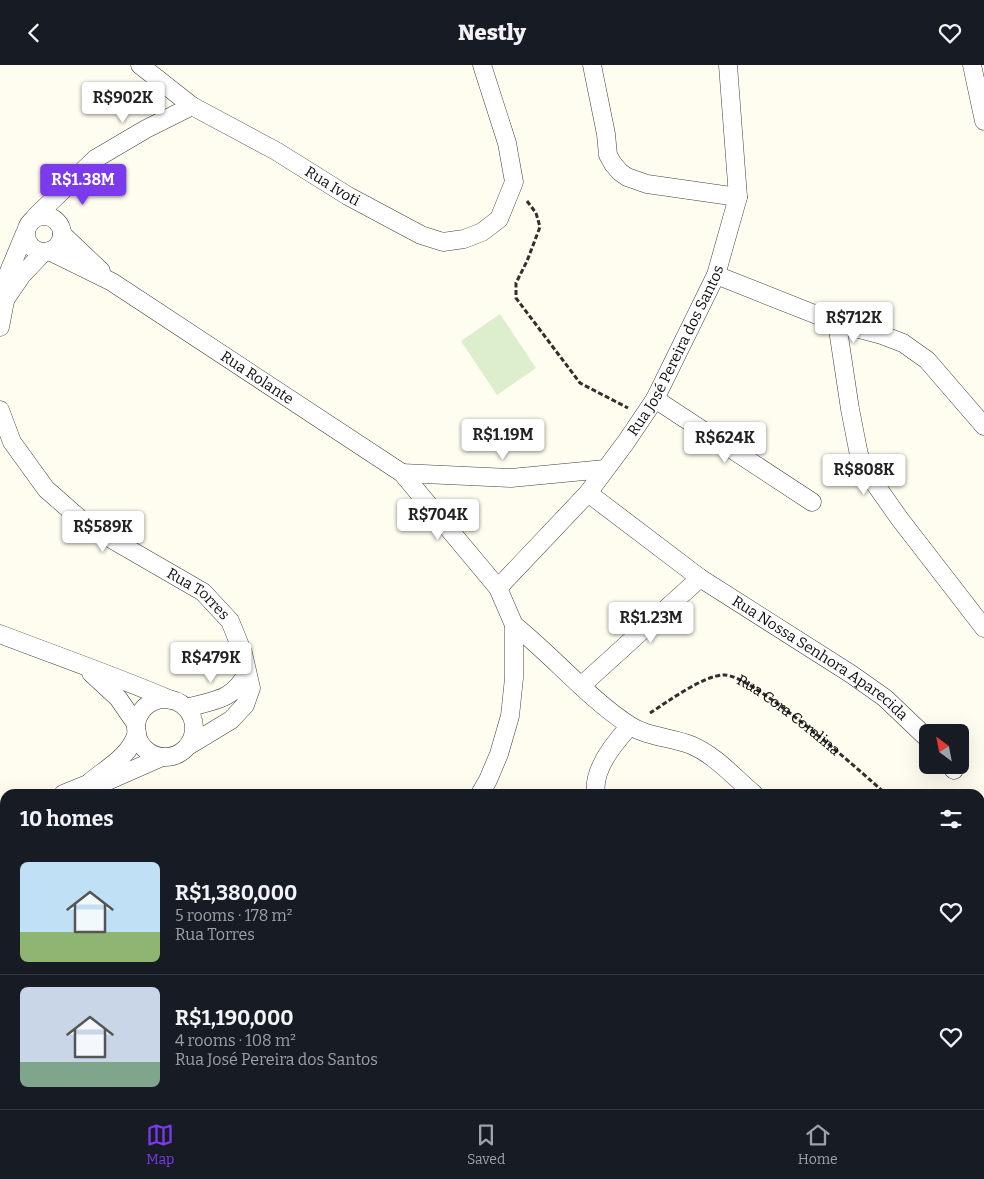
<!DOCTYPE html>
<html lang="en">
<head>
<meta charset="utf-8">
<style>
  :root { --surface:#171b24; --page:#20242c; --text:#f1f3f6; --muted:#9ea1a6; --line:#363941; --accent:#7c3aed }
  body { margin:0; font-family:Bitter,serif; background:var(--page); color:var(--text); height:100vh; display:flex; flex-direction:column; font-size:19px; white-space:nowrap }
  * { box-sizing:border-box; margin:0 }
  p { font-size:16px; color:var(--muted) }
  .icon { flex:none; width:28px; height:28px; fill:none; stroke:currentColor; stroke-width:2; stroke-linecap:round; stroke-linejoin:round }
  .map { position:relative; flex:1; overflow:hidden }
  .side { position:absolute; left:0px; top:724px; width:985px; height:321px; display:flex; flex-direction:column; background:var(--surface); border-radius:15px 15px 0 0; box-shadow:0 5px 20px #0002 }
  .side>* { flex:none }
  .needle { width:32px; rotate:328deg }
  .buttons { position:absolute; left:919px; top:659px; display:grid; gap:10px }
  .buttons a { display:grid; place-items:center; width:50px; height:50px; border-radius:8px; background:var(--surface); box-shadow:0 5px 20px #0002; font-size:25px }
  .price { position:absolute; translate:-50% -42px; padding:0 11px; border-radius:5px; background:#fff; color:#222; font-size:16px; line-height:32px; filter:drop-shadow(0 1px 2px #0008) }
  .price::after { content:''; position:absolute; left:50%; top:30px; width:15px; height:11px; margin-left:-8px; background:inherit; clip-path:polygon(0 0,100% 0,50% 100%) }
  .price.active { background:var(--accent); color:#fff }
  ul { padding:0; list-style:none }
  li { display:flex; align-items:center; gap:15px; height:125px; padding:0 20px }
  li+li { border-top:1px solid var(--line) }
  li span { display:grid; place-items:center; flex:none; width:140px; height:100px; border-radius:8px; color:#555 }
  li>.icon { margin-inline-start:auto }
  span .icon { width:60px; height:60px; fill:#fffc; stroke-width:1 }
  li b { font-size:21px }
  h2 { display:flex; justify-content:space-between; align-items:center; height:60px; padding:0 20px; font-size:21px }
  header { display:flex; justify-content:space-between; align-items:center; height:65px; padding:0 20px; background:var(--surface); font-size:22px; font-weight:800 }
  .menu { display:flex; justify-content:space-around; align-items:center; height:70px; border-top:1px solid var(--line); background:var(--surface); font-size:14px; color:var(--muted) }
  .menu a { display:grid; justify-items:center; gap:2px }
  .menu .active { color:var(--accent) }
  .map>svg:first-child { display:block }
</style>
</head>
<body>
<header><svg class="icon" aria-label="back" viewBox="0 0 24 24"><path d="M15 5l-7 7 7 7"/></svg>Nestly<svg class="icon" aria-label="heart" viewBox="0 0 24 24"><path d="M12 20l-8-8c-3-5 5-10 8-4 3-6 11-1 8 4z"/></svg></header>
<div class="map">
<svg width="984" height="1044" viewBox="0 0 984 1044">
  <rect width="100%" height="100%" fill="#fefdef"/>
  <!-- pitch -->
  <path fill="#dec" d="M500,249L536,303L497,330L461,276Z"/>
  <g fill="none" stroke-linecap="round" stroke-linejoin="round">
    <defs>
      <g id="street">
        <path id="s2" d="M140,0L192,41L276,86L348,131L421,170L443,177L464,174L482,167L499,154L514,117L507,78L482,0"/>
        <path d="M592,0L606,69L608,90L613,99L620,107L627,112L647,119L738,132"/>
        <path d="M972,0L984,56"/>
        <circle cx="44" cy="169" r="18"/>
        <path d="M35,152L95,94L146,64L192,41"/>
        <path d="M62,169L101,206"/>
        <path id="s3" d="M49,186L112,217L402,408L498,523L514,560V613L510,651L499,689L488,715L480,729"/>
        <path d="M716,210L837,258L882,270L903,278L927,295L984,361"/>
        <path d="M5,235L22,210L43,188"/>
        <path d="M837,258L850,344L859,390L873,416L899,453L984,563"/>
        <path d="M0,262L5,236V216L25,168"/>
        <path d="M655,334L812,437"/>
        <path id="s4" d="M0,345L12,377L46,424L87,460L203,527L230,556L243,588L251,623L245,640L231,655L188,681"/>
        <path d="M402,408L511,413L605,404"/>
        <path id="s5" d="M588,428L700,513L851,609L885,633L928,674"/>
        <path id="s6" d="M498,523L588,428L626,377L655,334L716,210L738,132L728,0"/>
        <path d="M514,560C554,592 587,632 629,660C647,672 671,672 691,680C715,690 734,712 754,729"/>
        <path d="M0,569C57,591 115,611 171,635"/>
        <path d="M91,608L118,633L136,659"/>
        <path d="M581,621L700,513"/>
        <circle cx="165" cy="663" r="29"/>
        <path d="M186,643C215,635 232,636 247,608"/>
        <path d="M950,700L954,705"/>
        <path d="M90,717C108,702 129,692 137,668"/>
        <path d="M63,729L85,720L103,718L162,692"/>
        <path d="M596,729C592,705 615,677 630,661"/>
        <path d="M0,760L5,757"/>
        <path d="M980,783L984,777"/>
        <path d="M980,809L984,811"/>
        <path d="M980,958L984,960"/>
        <path d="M349,1040L354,1044"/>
        <path d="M871,1040L877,1044"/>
        <path d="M47,1044L49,1040"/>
      </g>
    </defs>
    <!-- street casing -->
    <use href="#street" stroke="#414141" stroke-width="19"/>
    <!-- path -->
    <g stroke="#303030" stroke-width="3" stroke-dasharray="5 2.5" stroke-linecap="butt">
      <path d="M527,136L536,148L540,162L527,196L516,218V233L580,318L628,343"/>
      <path id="s1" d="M650,648C667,637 704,610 724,610C752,609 860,706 886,729"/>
    </g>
    <!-- street -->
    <use href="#street" stroke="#fff" stroke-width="18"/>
  </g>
  <g text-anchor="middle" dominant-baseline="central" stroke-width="5" stroke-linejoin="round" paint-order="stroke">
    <!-- street labels -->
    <g font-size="15" fill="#0e0e0e" stroke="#fff">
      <text stroke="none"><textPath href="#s2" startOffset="228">Rua Ivoti</textPath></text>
      <text stroke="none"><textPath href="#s6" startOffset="299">Rua José Pereira dos Santos</textPath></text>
      <text stroke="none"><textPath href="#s3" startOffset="244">Rua Rolante</textPath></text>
      <text stroke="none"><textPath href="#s4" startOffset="278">Rua Torres</textPath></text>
      <text stroke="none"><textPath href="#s5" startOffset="285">Rua Nossa Senhora Aparecida</textPath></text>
      <text stroke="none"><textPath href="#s1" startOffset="161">Rua Cora Coralina</textPath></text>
    </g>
  </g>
</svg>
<div class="buttons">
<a><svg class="needle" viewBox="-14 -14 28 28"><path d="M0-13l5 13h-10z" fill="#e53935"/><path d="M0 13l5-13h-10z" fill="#9ea1a6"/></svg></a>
</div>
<b class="price" style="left:123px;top:59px">R$902K</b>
<b class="price active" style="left:83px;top:141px">R$1.38M</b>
<b class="price" style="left:854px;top:279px">R$712K</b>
<b class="price" style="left:503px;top:396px">R$1.19M</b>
<b class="price" style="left:725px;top:399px">R$624K</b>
<b class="price" style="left:864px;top:431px">R$808K</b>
<b class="price" style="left:438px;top:476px">R$704K</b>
<b class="price" style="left:103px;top:488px">R$589K</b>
<b class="price" style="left:651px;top:579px">R$1.23M</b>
<b class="price" style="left:211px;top:619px">R$479K</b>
<section class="side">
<h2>10 homes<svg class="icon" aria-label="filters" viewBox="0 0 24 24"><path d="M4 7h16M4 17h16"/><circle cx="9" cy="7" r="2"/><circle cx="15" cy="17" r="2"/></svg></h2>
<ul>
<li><span style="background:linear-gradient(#bfe0f5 70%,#8fb573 0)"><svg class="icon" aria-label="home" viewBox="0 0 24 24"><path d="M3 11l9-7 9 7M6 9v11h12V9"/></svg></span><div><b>R$1,380,000</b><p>5 rooms · 178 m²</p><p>Rua Torres</p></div><svg class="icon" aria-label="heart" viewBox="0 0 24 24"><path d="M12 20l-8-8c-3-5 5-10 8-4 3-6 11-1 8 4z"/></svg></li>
<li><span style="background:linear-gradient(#c9d6e8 75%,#7fa58c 0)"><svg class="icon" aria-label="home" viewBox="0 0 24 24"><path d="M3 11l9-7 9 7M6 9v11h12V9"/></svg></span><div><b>R$1,190,000</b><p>4 rooms · 108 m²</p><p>Rua José Pereira dos Santos</p></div><svg class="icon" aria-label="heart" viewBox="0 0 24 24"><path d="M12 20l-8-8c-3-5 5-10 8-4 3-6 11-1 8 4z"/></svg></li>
</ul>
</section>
</div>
<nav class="menu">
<a class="active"><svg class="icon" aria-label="map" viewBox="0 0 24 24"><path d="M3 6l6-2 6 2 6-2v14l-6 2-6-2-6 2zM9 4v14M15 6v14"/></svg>Map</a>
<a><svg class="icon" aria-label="saved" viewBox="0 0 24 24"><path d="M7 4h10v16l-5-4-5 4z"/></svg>Saved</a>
<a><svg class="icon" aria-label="home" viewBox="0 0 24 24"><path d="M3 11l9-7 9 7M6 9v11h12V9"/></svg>Home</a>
</nav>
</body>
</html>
